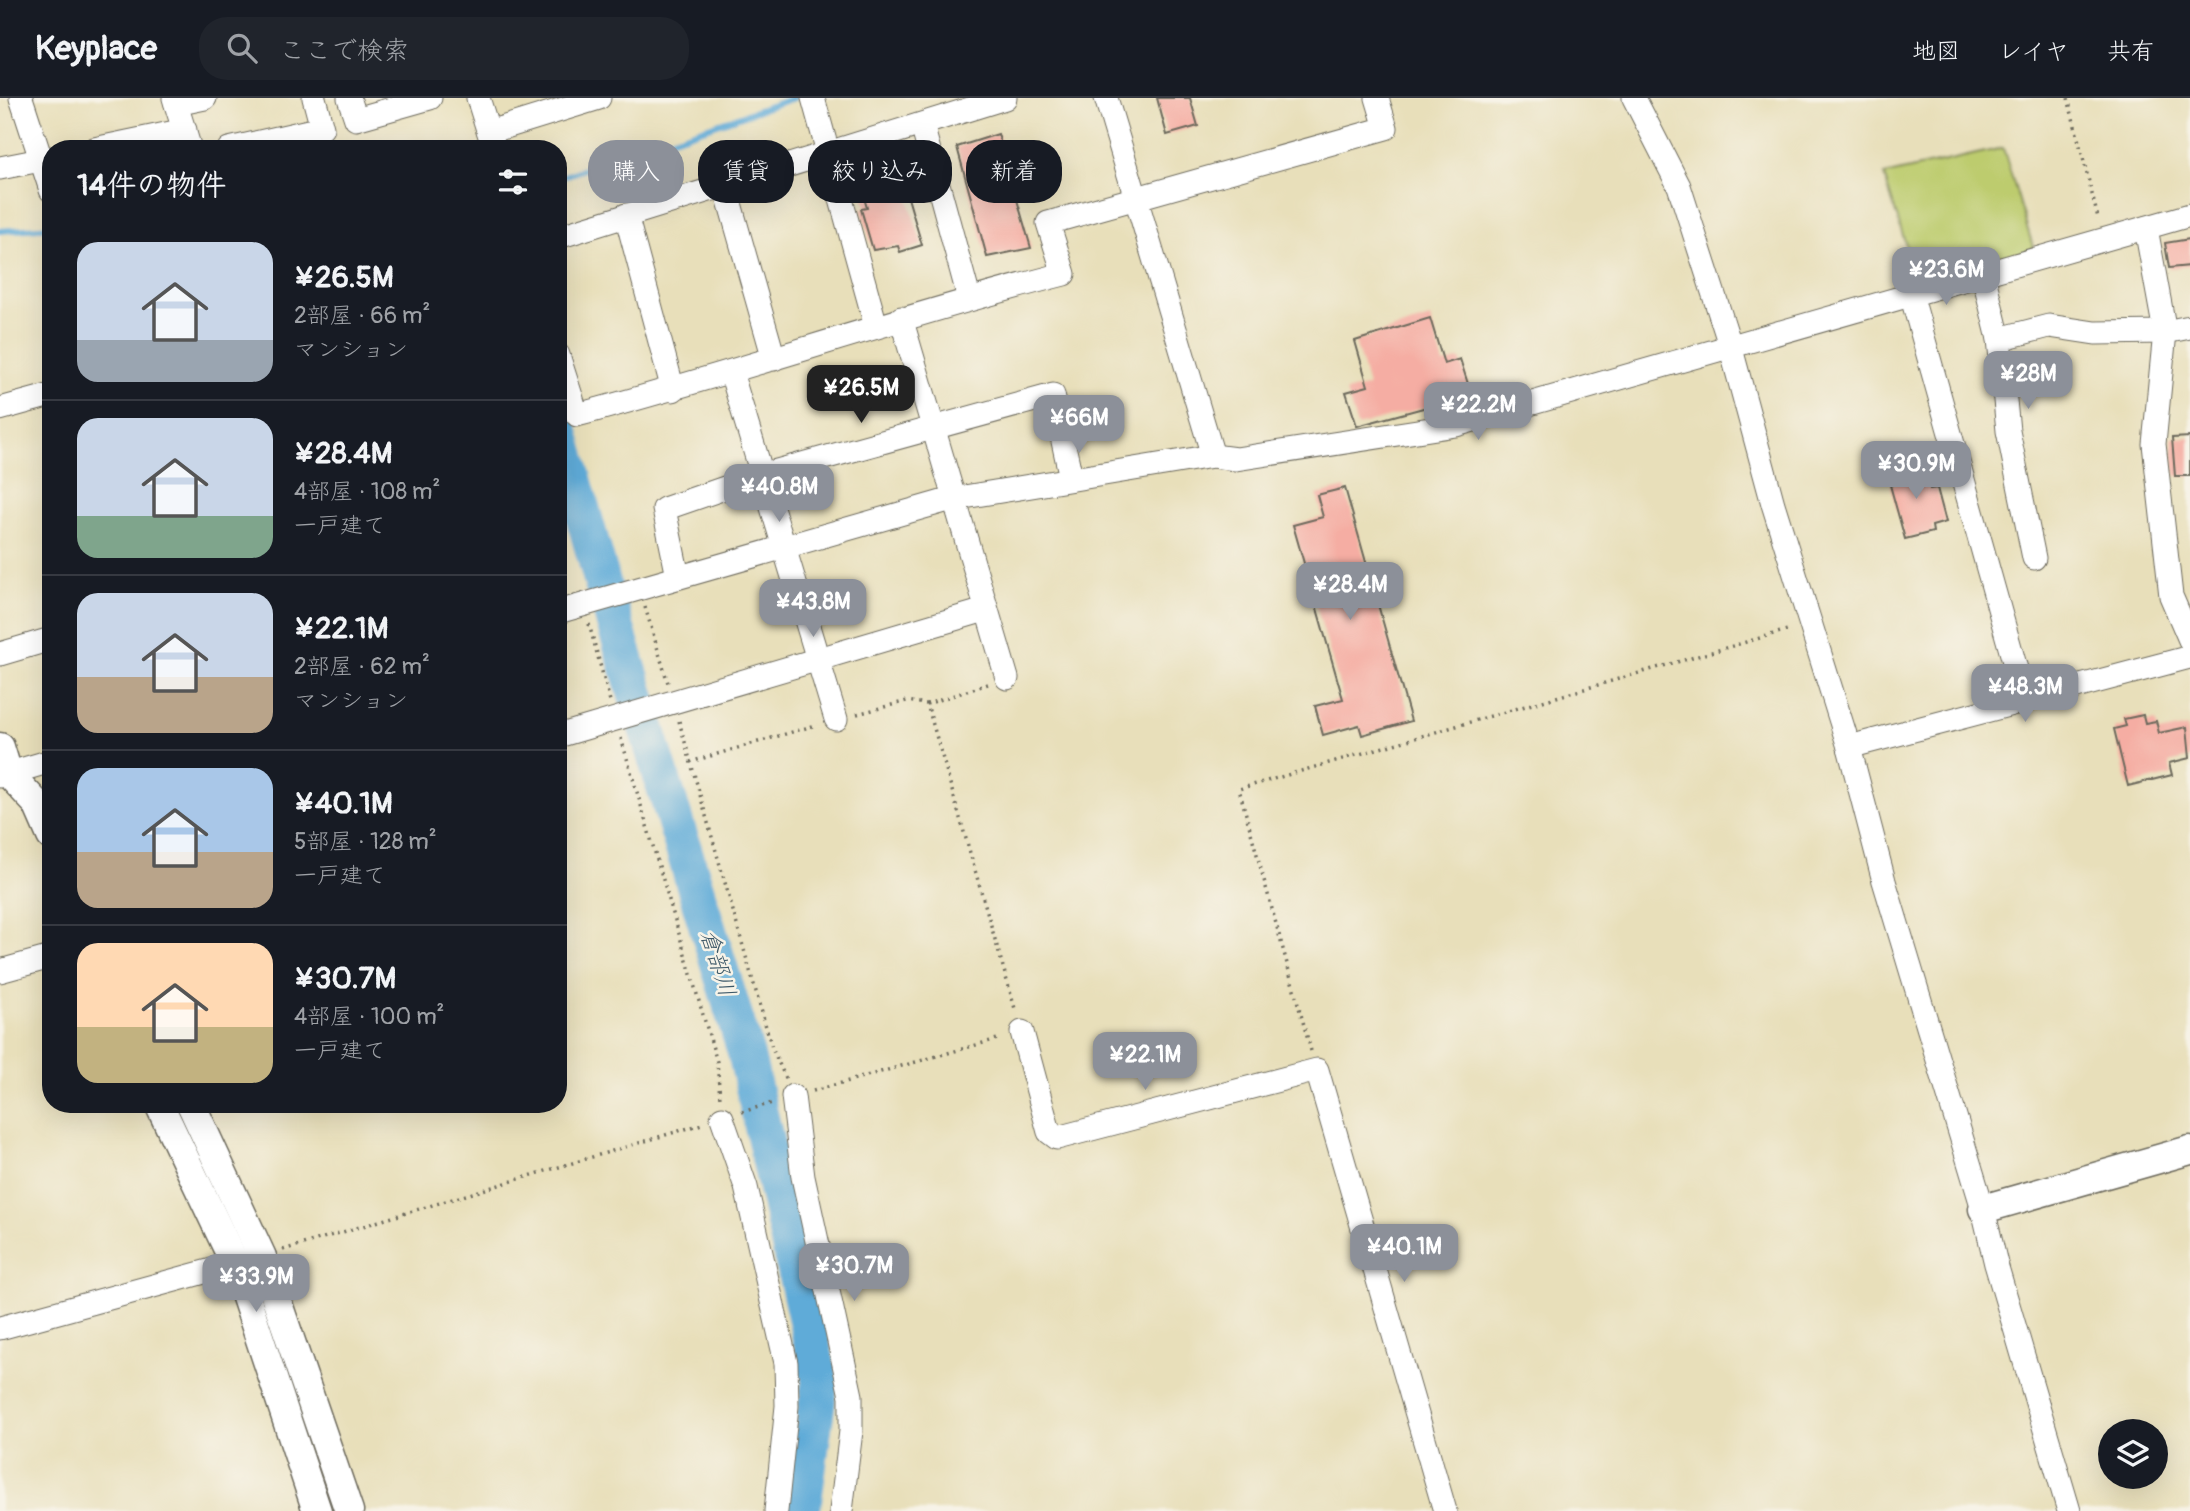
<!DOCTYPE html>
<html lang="ja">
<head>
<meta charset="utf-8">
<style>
  :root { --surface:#171b24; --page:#20242c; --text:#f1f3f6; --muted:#9ea1a6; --line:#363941; --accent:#8c9099 }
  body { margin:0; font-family:Pangolin,"Klee One",sans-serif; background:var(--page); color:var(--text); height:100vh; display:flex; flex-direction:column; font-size:26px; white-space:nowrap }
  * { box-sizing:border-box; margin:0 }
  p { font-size:23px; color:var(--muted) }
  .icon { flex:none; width:38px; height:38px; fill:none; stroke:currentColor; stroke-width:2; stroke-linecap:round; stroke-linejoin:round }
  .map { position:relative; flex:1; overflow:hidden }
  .panel { position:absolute; left:42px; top:42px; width:525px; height:973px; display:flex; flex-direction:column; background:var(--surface); border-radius:28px; box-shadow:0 7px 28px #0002 }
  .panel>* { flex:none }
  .hud { position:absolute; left:588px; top:42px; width:665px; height:63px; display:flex; gap:14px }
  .fabs { position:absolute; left:2098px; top:1321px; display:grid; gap:14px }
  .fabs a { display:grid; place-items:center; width:70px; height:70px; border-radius:50%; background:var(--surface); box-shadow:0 7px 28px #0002; font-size:35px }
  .price { position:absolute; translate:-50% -60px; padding:0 16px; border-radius:14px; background:var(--accent); color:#fff; font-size:23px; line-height:46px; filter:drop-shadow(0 2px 4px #0008) }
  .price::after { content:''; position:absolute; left:50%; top:42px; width:21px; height:16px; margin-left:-10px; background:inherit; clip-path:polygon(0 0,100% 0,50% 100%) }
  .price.selected { background:#222; color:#fff }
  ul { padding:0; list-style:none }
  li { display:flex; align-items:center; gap:21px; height:175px; padding:0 35px }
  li+li { border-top:2px solid var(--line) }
  li span { display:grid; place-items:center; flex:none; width:196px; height:140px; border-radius:21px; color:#555 }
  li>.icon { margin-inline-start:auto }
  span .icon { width:84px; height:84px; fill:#fffc; stroke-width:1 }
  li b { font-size:30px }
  h2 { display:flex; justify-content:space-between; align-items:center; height:84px; padding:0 35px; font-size:30px }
  .pill { padding:0 24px; border-radius:28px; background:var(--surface); box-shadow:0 7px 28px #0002; font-size:24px; line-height:63px }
  .pill.selected { background:var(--accent); color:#fff }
  header { display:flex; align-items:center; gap:42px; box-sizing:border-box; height:98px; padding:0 35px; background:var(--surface); border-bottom:2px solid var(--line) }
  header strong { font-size:33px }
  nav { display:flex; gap:38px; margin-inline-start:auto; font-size:24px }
  .search { width:490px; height:63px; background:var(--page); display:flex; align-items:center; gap:18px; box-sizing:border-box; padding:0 24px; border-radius:28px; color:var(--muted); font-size:26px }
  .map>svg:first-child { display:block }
</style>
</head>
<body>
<header>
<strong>Keyplace</strong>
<div class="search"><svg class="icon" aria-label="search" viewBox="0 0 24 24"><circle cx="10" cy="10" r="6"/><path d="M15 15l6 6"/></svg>ここで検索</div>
<nav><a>地図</a><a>レイヤ</a><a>共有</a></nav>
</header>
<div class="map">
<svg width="2190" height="1413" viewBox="0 0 2190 1413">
  <rect width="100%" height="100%" fill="#f7f3e8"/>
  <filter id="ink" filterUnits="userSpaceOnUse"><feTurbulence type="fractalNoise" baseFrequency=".0143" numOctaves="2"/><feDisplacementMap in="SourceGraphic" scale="14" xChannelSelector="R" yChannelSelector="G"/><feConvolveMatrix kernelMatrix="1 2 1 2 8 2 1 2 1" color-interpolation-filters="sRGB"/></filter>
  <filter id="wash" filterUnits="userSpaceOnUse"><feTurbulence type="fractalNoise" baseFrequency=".00686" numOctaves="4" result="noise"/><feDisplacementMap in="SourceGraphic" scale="28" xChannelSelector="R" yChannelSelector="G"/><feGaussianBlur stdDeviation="1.57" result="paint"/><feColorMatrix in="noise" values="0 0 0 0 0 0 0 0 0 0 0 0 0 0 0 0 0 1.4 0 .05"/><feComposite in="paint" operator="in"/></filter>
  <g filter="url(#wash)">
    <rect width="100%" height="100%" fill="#e8dfba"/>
    <!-- green -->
    <path fill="#bdcc6e" stroke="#747c4c" stroke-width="2" d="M2003,50L2034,152L1917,183L1884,77Z"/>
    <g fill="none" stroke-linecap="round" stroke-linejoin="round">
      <!-- stream -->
      <g stroke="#5fabd8" stroke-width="6">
        <path d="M558,80L794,0"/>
        <path d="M0,133L51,129"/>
      </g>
      <!-- river -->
      <path stroke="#5fabd8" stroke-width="37" d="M558,326L603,487L746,956L816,1264L820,1283L802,1413"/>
    </g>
    <g id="blocks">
      <!-- building -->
      <g fill="#f5ada3">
        <path d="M1157,0H1190L1198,28L1167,37Z"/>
        <path d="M998,36L1031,150L987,159L957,49Z"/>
        <path d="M910,51L921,88L906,93L922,147L900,154L898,148L873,152L861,111L867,110L862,93L867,91L859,66Z"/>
        <path d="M2190,141V168L2169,170L2165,145Z"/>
        <path d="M1430,220L1444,266L1460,261L1469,289L1458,292L1460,300L1357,328L1346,294L1368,288L1355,243Z"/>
        <path d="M2190,339V378H2175L2172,340Z"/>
        <path d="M1923,363L1930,391L1937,390L1946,424L1932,428L1933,434L1905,441L1890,387L1897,385L1893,372Z"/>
        <path d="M1345,390L1411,623L1362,637L1359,627L1323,637L1315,608L1343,601L1293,427L1323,419L1317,397Z"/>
        <path d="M2143,617L2145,625L2156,623L2159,635L2187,629L2190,660L2169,665L2172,677L2128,688L2114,631L2126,628L2124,621Z"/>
      </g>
    </g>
  </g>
  <g filter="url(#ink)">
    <use href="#blocks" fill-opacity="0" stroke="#6d6a5d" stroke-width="2"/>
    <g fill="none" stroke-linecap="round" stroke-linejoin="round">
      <defs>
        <g id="minor">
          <path d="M21,0L51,92"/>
          <path d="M174,0L190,51"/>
          <path d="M349,0L356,21L430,0"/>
          <path d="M478,0L494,51"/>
          <path d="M813,0L876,228"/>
          <path d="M1106,0L1213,358"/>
          <path d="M1634,0L1679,88L1730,247L1773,406L1849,649L1884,783L1983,1111L1996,1166L2069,1413"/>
          <path d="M176,6L205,0"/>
          <path d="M922,27L969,200"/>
          <path d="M489,34L599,0"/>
          <path d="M94,51L185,32"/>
          <path d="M229,51L322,30L314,0"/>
          <path d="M0,70L51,60"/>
          <path d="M725,88L774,261"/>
          <path d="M626,117L673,292"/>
          <path d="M2146,130L2165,234L2154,346L2171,498L2190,542"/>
          <path d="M558,139L1005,0"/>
          <path d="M1983,176L1999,241L2008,333L2034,460"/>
          <path d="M1911,196L2025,603"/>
          <path d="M901,220L1007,580"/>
          <path d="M1999,241L2049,228L2095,235L2165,234L2190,229"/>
          <path d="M558,257L577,317C740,274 900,218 1064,176L1048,125L1386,30L1377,0"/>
          <path d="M731,274L836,621"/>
          <path d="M0,311L51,297"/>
          <path d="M678,479L664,411L762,377L1053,297L1071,380"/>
          <path d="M558,514L952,401L1213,358L1236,361L1456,327L2190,117"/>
          <path d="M0,556L51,541"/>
          <path d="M558,638L985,512"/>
          <path d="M1849,649L2190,559"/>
          <path d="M0,678L51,663"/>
          <path d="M0,873L51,859"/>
          <path d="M1022,934L1049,1034L1057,1040L1317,972L1445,1413"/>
          <path d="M793,998L803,1079L851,1298V1333L841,1413"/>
          <path d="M722,1020L746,1089L786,1265L787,1308L776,1413"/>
          <path d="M0,1230L252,1161"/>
        </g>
        <g id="tertiary">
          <path d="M0,649L8,675L37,706L51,738"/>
          <path d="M159,1006L235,1166L317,1413"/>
          <path d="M191,1006L262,1159L349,1413"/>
          <path d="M1983,1111L2190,1052"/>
        </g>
      </defs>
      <!-- minor casing -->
      <use href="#minor" stroke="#6d6a5d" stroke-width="25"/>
      <!-- tertiary casing -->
      <use href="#tertiary" stroke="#6d6a5d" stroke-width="31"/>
      <!-- path -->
      <g stroke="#6d6a5d" stroke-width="3.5" stroke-dasharray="2 5" stroke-linecap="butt">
        <path d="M2068,0L2098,120"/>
        <path d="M645,509L668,585"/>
        <path d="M589,526L610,603"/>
        <path d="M988,586L927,606L1016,914"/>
        <path d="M857,616L907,603L927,606"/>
        <path d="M679,623L772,950L786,981"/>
        <path d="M621,640L717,964L720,1000"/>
        <path d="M690,664L816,627"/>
        <path d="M1311,953L1239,691L1791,531"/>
        <path d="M813,993L1001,940"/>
        <path d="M742,1014L772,1005"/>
        <path d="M283,1152L702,1026"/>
      </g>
      <!-- minor -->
      <use href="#minor" stroke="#fff" stroke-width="23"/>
      <!-- tertiary -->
      <use href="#tertiary" stroke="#fff" stroke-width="28"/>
    </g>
  </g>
  <g text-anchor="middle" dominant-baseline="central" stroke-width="5" stroke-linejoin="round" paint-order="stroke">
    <!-- water labels -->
    <g font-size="23" font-style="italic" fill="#3d5868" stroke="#f7f3e8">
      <text transform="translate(718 865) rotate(73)">倉部川</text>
    </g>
  </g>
</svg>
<div class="fabs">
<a><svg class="icon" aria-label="layers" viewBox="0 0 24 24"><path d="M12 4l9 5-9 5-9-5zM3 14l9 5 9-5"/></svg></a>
</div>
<b class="price" style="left:1946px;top:209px">¥23.6M</b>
<b class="price" style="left:2028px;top:313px">¥28M</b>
<b class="price selected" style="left:861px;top:327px">¥26.5M</b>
<b class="price" style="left:1478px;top:344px">¥22.2M</b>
<b class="price" style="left:1079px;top:357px">¥66M</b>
<b class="price" style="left:1916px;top:403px">¥30.9M</b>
<b class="price" style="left:779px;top:426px">¥40.8M</b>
<b class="price" style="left:1350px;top:524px">¥28.4M</b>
<b class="price" style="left:813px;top:541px">¥43.8M</b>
<b class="price" style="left:2025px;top:626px">¥48.3M</b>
<b class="price" style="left:1145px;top:994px">¥22.1M</b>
<b class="price" style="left:1404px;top:1186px">¥40.1M</b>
<b class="price" style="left:854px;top:1205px">¥30.7M</b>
<b class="price" style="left:256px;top:1216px">¥33.9M</b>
<div class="hud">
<a class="pill selected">購入</a>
<a class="pill">賃貸</a>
<a class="pill">絞り込み</a>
<a class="pill">新着</a>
</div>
<section class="panel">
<h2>14件の物件<svg class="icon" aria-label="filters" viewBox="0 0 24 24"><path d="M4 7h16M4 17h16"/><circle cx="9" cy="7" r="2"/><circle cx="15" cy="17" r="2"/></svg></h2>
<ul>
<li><span style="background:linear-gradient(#c9d6e8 70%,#9aa5b1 0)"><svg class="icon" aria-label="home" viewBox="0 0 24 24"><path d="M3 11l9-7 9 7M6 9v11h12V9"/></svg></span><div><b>¥26.5M</b><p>2部屋 · 66 m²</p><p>マンション</p></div></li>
<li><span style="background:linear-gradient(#c9d6e8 70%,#7fa58c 0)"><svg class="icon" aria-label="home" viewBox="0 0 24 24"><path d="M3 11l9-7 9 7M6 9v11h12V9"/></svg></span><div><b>¥28.4M</b><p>4部屋 · 108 m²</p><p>一戸建て</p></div></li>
<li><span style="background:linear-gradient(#c9d6e8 60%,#b9a48a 0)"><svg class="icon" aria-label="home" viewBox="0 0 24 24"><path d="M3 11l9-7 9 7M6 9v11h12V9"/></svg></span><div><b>¥22.1M</b><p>2部屋 · 62 m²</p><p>マンション</p></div></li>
<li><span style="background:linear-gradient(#a9c7e8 60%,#b9a48a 0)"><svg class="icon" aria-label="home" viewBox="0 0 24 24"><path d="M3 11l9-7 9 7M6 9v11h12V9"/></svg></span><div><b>¥40.1M</b><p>5部屋 · 128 m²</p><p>一戸建て</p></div></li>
<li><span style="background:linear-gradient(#ffd9b3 60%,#c2b280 0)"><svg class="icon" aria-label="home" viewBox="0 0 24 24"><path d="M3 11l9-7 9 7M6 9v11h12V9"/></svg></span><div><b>¥30.7M</b><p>4部屋 · 100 m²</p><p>一戸建て</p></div></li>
</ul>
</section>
</div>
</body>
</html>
